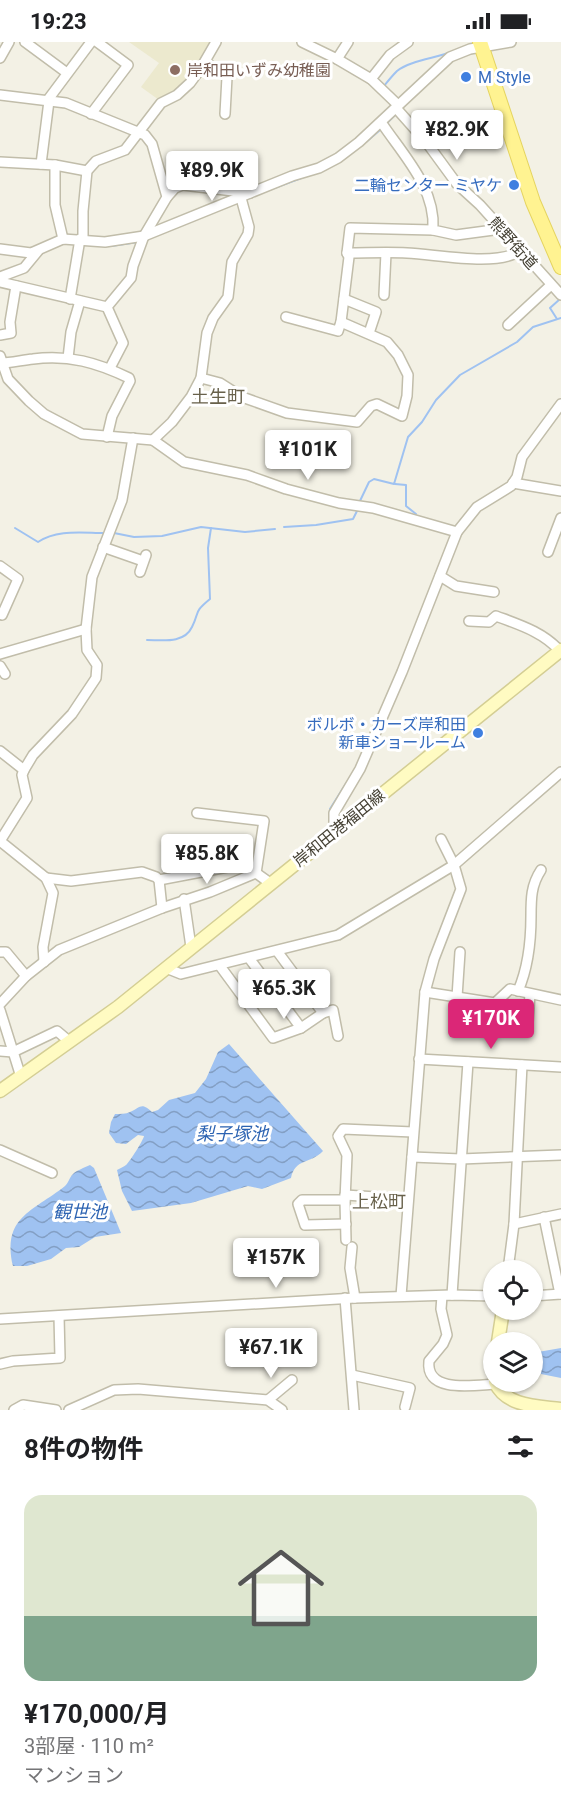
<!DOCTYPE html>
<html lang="ja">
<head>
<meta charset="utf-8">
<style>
  :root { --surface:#fff; --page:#f2f2f2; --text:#202124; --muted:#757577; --line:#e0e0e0; --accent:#db2777 }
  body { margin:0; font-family:Roboto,"Noto Sans JP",sans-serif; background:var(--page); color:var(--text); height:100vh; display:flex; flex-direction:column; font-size:22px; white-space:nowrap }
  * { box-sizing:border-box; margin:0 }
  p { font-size:20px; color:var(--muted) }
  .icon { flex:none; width:33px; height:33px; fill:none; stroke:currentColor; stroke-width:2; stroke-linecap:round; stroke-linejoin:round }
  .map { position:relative; height:1368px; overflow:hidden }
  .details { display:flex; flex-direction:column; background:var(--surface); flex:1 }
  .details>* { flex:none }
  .controls { position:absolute; left:483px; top:1218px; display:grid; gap:12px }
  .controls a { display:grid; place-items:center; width:60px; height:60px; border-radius:50%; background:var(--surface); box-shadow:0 2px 4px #0004; font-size:30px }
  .price { position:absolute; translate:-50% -51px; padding:0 14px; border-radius:6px; background:#fff; color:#222; font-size:20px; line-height:39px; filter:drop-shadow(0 2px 3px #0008) }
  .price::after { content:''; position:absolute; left:50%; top:36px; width:18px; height:14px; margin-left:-9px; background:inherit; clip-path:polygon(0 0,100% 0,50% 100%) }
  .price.on { background:var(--accent); color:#fff }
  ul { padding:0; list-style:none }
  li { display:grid; align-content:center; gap:12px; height:318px; padding:0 24px }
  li+li { border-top:2px solid var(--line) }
  li span { display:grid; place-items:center; height:186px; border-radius:18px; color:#555 }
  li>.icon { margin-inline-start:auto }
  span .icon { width:108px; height:108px; fill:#fffc; stroke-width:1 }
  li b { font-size:26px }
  h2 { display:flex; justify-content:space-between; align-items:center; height:72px; padding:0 24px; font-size:26px }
  .status { display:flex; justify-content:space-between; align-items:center; height:42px; padding:0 30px; background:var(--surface); direction:ltr }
  .status svg { height:16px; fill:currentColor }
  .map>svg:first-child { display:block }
</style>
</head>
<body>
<div class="status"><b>19:23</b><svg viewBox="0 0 49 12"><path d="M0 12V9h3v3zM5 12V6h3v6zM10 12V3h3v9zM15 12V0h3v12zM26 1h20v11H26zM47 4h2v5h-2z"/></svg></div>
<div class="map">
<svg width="561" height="1368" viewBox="0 0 561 1368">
  <defs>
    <pattern id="water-waves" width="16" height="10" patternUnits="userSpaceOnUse" patternTransform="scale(1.5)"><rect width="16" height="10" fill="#9fc2f1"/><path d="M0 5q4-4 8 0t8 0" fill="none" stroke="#839fc4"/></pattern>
  </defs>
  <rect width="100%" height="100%" fill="#f3f1e5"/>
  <!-- education -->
  <path fill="#ece9ce" d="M129,0H213L202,21L183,44L159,58L141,45L159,21Z"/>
  <!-- water -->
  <g fill="url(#water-waves)">
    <path d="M229,1002L323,1109C311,1122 295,1116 291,1136L262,1147L248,1144L191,1161L132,1169L122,1149L117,1128C120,1126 124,1125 126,1123C129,1121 144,1097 144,1094L138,1093L126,1102L116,1101L109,1091L111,1080L115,1072C120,1072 126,1072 130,1070C141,1065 141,1060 152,1070L158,1068L169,1058L195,1051L206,1037L218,1010Z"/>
    <path d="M90,1123L94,1126L121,1191L95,1195L79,1205L66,1206L51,1217L27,1224H13C2,1175 32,1170 65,1144C69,1140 69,1136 73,1132C77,1128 84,1126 90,1123Z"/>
    <path d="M561,1306V1336L541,1332V1325L533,1321V1308L538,1310Z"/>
  </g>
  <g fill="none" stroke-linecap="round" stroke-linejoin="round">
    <!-- stream -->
    <g stroke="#9fc2f1" stroke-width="2">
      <path d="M384,44C388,39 392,34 397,29C409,19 436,16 451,10"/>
      <path d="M387,81L396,72"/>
      <path d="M366,100L380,88"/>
      <path d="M253,154L304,135"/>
      <path d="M111,204L138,200"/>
      <path d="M557,277L550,266L560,257"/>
      <path d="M395,442L406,443V464L416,472"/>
      <path d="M359,461L369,440L374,437L394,442L408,395L422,380L436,358L460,333L517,300L533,285L561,276"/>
      <path d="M284,485L316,483L353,477L358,467"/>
      <path d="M15,486L38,500C57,487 82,491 105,491"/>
      <path d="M114,491L134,495L162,494L201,485L245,490L275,487"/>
      <path d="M147,598C162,598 184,602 192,585C200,569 193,571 210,557L208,506L211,486"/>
      <path d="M329,783L330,767L347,740"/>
    </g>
    <defs>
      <g id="street">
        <path d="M25,0L67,31"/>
        <path d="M302,0L337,17L371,37L398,63"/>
        <path d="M0,16L9,0"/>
        <path d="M337,17L348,0"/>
        <path d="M205,20L227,35L225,72"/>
        <path d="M371,37L390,13L408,0"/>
        <path d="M0,53L66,61L145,93L152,102L167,155L144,194L133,224L131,236L107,265L123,301L110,326"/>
        <path d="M47,59L91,0"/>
        <path d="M396,66L427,101L457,142L480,163L561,253"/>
        <path d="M91,72L128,23L97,0"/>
        <path d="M381,80C403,113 436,146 433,188L456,193L501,187"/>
        <path d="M0,120L55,123L87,129"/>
        <path d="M41,122L49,59"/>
        <path d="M55,123V163L63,197"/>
        <path d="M167,155L175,146L183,143L250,151"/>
        <path d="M83,198V169L87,129L96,119L125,108L161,61L177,53L190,41L201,26L216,0"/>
        <path d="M0,207L31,211L63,197L105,200L144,194L292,134L319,126L338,116L359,100L450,15L470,7L511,0"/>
        <path d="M347,211C367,211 387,210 407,211C436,212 495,225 520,209"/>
        <path d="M0,235L24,226L38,209"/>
        <path d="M0,240L107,265"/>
        <path d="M384,253L386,211"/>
        <path d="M70,257L80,197"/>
        <path d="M344,257L376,270L369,291"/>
        <path d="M286,275L338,289L341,280"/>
        <path d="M508,283L551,243"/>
        <path d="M0,293L11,291L10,280L16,244"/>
        <path d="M0,314L8,337L29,359L44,372L82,392L153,398L172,380L191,355L201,336L207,291L213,276L228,255L232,220L248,192L249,185L241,156"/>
        <path d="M68,316L71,290L80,259"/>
        <path d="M0,321C11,321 22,318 33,317C68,312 98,321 129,336L130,339L112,374L107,395"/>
        <path d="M201,336L220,341L242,355L287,371L357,380L371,364L377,362L402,374L407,354L408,333L398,313L387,300L341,280L349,215L347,211L350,186L433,188"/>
        <path d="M153,398L184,420L247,433L286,447L339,461L373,466L457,490"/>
        <path d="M513,441L561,449"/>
        <path d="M103,505L143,519"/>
        <path d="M548,510L561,476"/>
        <path d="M0,524L18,537L2,573"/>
        <path d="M140,530L146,513"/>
        <path d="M440,534L456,544L494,550"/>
        <path d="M469,579L489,580L496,574C520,583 543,590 560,609"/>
        <path d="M0,612L86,587"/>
        <path d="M0,624L5,632"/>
        <path d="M0,709L24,728"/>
        <path d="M334,790V771L360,727L402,630L457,490L477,465L511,444L517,435L522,415L561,362"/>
        <path d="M46,836L71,839L142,830L156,835L159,838L162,866"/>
        <path d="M159,838L238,823L256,831L264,779L197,771"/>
        <path d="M184,857L191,905"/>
        <path d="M0,910H6L26,934"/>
        <path d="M249,916L301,986"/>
        <path d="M44,920L43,905L53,851L46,836L0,799L27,756L22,733L24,728L33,713L72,672L96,636L97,623L87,608L86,587L92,535L122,458L133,396"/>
        <path d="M220,924L273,996L301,986L323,971L277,909"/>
        <path d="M166,926L181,932L338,893L454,823L561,730"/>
        <path d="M518,949C528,926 531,898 531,874C531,857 531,843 541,828"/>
        <path d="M425,950L495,961L510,947L561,958"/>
        <path d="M457,955L460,910"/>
        <path d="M0,962L26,934L59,908L162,866L210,850L256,831L270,841"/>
        <path d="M0,968L21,1035"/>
        <path d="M323,971L333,968L338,994"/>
        <path d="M515,981L528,980L530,952"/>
        <path d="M0,1009L13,1010L57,989L70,1000"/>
        <path d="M419,1017L561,1025"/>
        <path d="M0,1108L52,1131"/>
        <path d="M412,1115L461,1117L561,1113"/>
        <path d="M345,1153L407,1157"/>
        <path d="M345,1158H302L298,1162L305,1183L346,1182"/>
        <path d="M544,1175L560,1252"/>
        <path d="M514,1182L561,1172"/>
        <path d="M346,1198L345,1158L347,1113L338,1094L343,1087L413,1090"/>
        <path d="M352,1205L350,1226L355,1256"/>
        <path d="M508,1228L514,1182L522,1023"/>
        <path d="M452,1253L468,1020"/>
        <path d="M401,1254L425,950L434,917L461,847L454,823L441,797"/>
        <path d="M442,1254L441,1267L447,1293L443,1302L429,1319C425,1352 475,1343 495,1342"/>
        <path d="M532,1254L561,1252"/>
        <path d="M345,1256L354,1368"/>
        <path d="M0,1277L355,1256L452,1253L494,1254"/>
        <path d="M0,1322L13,1319L60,1316L59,1274"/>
        <path d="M352,1333L410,1346L405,1365"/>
        <path d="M268,1358L292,1338"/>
        <path d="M14,1368L23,1363L56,1368"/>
        <path d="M69,1368L114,1348L138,1347L268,1358L282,1368"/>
      </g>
      <g id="secondary">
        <path d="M0,1049L118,965L561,608"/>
        <path d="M498,1300L503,1268"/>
        <path d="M495,1340C506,1365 537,1364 561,1367"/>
      </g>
      <path id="primary" d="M480,0L533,160L561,225"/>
    </defs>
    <!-- street casing -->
    <use href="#street" stroke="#c1bdaa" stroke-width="12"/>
    <!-- secondary casing -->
    <use href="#secondary" stroke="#d4ce94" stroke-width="15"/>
    <!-- primary casing -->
    <use href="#primary" stroke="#e5d460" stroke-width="16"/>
    <!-- street -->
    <use href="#street" stroke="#fff" stroke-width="9"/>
    <!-- secondary -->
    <use href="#secondary" stroke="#fffbc2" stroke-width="12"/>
    <!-- primary -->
    <use href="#primary" stroke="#fff391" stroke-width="14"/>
  </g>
  <!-- markers -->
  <circle fill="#8d6e63" stroke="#fff" stroke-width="2" cx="175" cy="28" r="6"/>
  <g fill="#3f7fe0" stroke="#fff" stroke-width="2">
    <circle cx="466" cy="35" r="6"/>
    <circle cx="514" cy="143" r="6"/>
    <circle cx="478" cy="691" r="6"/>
  </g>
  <g text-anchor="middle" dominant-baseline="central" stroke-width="6" stroke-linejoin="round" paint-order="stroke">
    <!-- education labels -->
    <g font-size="16" fill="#785e54" stroke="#fff" text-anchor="start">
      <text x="187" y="28">岸和田いずみ幼稚園</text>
    </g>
    <!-- shop labels -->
    <g font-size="16" fill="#366cbe" stroke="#fff" text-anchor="end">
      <text x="478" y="35" text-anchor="start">M Style</text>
      <text x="502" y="143">二輪センター ミヤケ</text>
      <text x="466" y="682">ボルボ・カーズ岸和田<tspan x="466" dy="18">新車ショールーム</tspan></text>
    </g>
    <!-- street labels -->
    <g font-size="16" fill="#454134" stroke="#fff">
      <text transform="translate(513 201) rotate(48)">熊野街道</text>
      <text transform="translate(339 786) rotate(-39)">岸和田港福田線</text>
    </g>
    <!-- neighbourhood labels -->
    <g font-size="18" fill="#68614b" stroke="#fff">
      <text x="218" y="354">土生町</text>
      <text x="379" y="1159">上松町</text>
    </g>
    <!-- water labels -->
    <g font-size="18" font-style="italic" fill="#2c63b2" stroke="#fff">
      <text x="232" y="1091">梨子塚池</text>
      <text x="80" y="1169">観世池</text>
    </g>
  </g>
</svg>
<div class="controls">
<a><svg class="icon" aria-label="locate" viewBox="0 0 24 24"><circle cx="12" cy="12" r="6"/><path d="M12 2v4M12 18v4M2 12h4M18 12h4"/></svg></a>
<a><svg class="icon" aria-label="layers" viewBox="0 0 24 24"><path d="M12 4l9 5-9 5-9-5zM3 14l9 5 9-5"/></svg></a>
</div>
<b class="price" style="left:457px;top:119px">¥82.9K</b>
<b class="price" style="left:212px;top:160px">¥89.9K</b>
<b class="price" style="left:308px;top:439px">¥101K</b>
<b class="price" style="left:207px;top:843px">¥85.8K</b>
<b class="price" style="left:284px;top:978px">¥65.3K</b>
<b class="price on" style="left:491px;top:1008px">¥170K</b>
<b class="price" style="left:276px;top:1247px">¥157K</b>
<b class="price" style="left:271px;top:1337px">¥67.1K</b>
</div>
<section class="details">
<h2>8件の物件<svg class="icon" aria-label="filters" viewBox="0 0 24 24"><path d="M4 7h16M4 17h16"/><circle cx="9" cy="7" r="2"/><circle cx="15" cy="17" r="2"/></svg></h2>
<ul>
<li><span style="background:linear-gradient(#dfe7d0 65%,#7fa58c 0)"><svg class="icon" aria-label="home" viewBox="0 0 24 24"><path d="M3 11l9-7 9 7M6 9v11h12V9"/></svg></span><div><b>¥170,000/月</b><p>3部屋 · 110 m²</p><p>マンション</p></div></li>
</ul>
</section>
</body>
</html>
